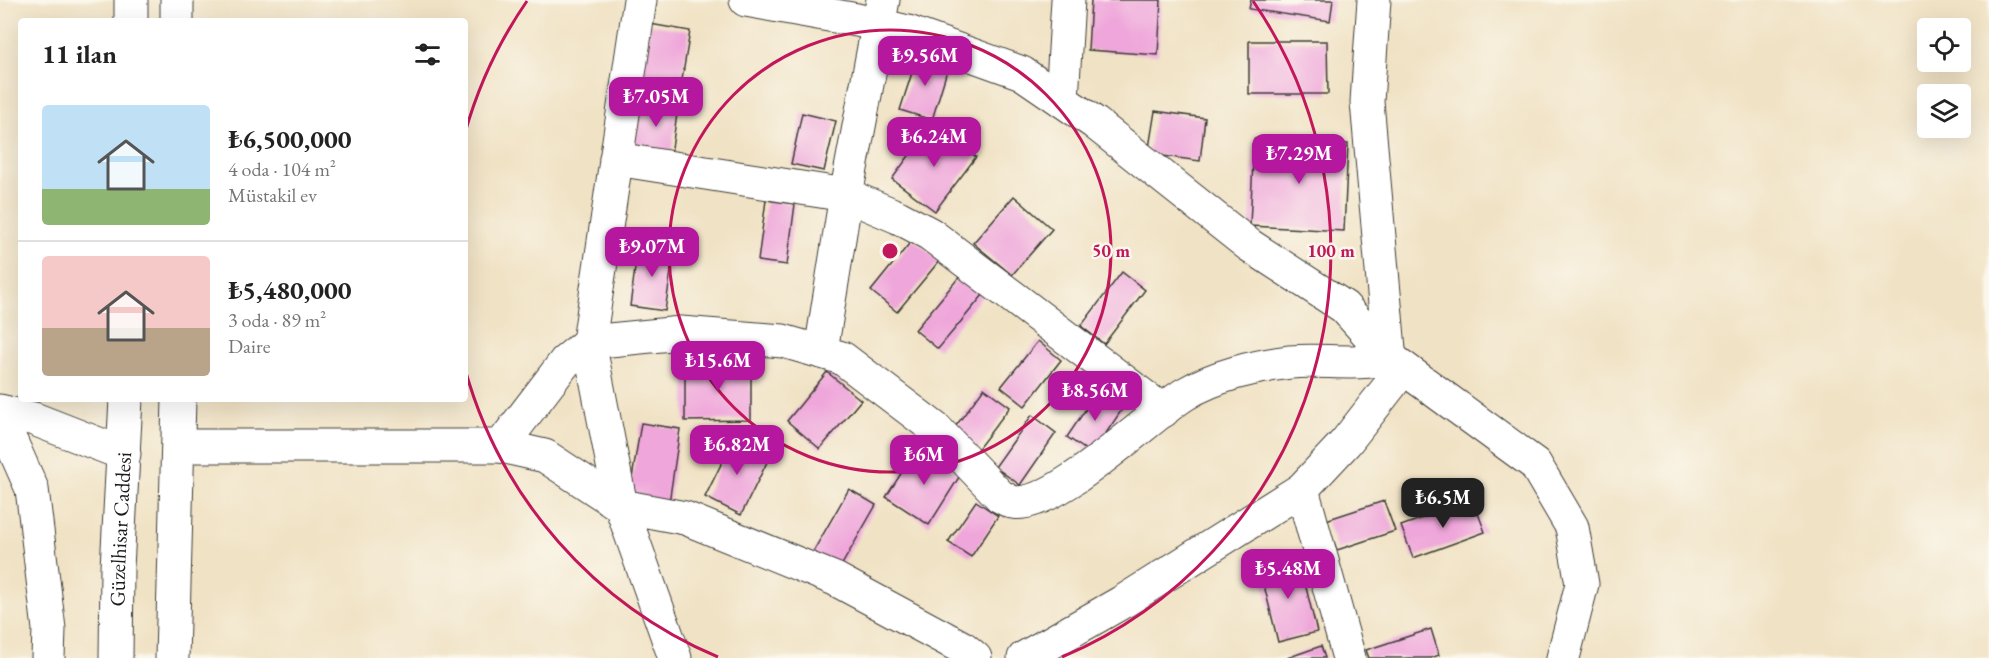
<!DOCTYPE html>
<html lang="tr">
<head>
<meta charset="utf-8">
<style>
  :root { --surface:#fff; --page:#f2f2f2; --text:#222; --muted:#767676; --line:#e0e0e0; --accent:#b5179e }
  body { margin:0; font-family:"EB Garamond",serif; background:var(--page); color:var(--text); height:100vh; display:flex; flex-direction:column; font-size:22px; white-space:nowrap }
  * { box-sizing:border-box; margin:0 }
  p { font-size:20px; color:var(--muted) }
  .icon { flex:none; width:33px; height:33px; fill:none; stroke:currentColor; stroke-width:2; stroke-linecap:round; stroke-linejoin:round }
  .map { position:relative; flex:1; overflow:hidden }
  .sheet { position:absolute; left:18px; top:18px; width:450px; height:384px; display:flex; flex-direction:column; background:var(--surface); border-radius:6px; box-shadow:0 6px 24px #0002 }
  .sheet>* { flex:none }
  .controls { position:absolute; left:1917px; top:18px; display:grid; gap:12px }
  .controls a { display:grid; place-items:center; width:54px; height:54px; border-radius:6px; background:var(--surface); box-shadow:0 6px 24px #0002; font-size:30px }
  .price { position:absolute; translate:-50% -51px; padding:0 14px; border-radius:12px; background:var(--accent); color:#fff; font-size:20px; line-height:39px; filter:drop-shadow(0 2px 3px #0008) }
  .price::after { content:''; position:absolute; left:50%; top:36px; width:18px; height:14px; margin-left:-9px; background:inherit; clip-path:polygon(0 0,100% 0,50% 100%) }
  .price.selected { background:#222; color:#fff }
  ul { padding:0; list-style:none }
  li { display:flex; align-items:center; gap:18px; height:150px; padding:0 24px }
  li+li { border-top:2px solid var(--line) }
  li span { display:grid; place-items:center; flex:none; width:168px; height:120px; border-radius:6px; color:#555 }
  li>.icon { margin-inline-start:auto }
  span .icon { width:72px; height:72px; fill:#fffc; stroke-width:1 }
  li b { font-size:26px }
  h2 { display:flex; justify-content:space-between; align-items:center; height:72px; padding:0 24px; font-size:26px }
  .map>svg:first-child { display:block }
</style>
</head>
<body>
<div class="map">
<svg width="1989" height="658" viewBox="0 0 1989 658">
  <rect width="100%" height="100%" fill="#fbf7ec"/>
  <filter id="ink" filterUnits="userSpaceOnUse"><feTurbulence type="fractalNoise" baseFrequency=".0167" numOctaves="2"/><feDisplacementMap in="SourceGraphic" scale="12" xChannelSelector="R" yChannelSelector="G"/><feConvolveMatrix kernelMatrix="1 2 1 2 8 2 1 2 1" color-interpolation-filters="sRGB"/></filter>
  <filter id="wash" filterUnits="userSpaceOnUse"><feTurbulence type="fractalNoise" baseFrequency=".008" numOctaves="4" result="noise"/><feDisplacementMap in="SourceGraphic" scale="24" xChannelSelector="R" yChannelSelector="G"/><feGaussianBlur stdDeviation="1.35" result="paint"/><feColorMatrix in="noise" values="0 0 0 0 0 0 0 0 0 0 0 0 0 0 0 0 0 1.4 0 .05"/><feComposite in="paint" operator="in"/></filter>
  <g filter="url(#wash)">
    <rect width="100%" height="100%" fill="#f0e2c4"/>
    <g id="blocks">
      <!-- building -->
      <g fill="#efa6da">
        <path d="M1091,0H1161L1158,55L1088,50Z"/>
        <path d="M1251,0H1333L1330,21L1249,9Z"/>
        <path d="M650,24L690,31L680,92L640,85Z"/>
        <path d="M1249,41H1327L1328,94H1249Z"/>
        <path d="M918,54L949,64L932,120L900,110Z"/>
        <path d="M641,101L678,107L671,155L634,149Z"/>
        <path d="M1155,111L1205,118L1200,161L1148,154Z"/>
        <path d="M802,113L836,121L824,171L791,164Z"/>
        <path d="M932,124L976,157L935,211L892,179Z"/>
        <path d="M1254,139L1348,144L1344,231L1250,226Z"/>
        <path d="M1014,196L1052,229L1012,275L973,243Z"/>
        <path d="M766,200L795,204L787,265L758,261Z"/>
        <path d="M913,239L940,260L897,312L871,291Z"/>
        <path d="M638,246L674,251L665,311L630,306Z"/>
        <path d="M1122,272L1145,290L1104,344L1081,326Z"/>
        <path d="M960,276L983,295L938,349L915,330Z"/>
        <path d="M1038,341L1061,360L1025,406L1001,387Z"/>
        <path d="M751,362V420L685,421V363Z"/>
        <path d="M827,372L861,400L820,449L787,421Z"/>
        <path d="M984,388L1010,407L977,450L952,431Z"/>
        <path d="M1098,391L1123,408L1092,454L1067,437Z"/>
        <path d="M1032,415L1056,433L1020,485L995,467Z"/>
        <path d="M641,423L680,429L669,503L629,497Z"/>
        <path d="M734,438L770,456L741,515L705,497Z"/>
        <path d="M918,447L961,474L929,525L886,497Z"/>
        <path d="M849,489L876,505L840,568L813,552Z"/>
        <path d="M1473,500L1485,532L1413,558L1401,526Z"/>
        <path d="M976,501L998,516L971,557L948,542Z"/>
        <path d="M1384,501L1395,531L1337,550L1326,520Z"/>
        <path d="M1299,559L1317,632L1278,642L1260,569Z"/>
        <path d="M1431,629L1439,655L1431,658H1369L1366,650Z"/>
        <path d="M1321,646L1325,658H1287Z"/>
      </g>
    </g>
  </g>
  <g filter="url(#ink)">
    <use href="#blocks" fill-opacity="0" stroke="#3c3a35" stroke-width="1.5"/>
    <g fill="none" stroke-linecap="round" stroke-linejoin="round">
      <defs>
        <g id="minor">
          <path d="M131,0V21"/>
          <path d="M177,0V21"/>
          <path d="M640,0L589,342L621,506L675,658"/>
          <path d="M746,0L857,20L908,32L1022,73L1095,123L1249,245L1344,307L1390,358L1535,464L1572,527L1582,584L1563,658"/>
          <path d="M1062,99L1068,0"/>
          <path d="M616,159L846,195L898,217L930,234L1163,411"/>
          <path d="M821,351L846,195L883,0"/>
          <path d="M0,411L34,419L124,454"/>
          <path d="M0,417L32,489L49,629L48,658"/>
          <path d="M179,446H501L545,456L621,506L685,518L835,579L963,648L975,658"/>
          <path d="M501,446L565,362L589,342L681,333L783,341L842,358L937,430L1000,496C1004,498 1009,501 1012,502C1053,511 1150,415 1185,394C1214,376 1256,366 1290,362C1323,359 1356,366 1390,358"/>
          <path d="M1302,489L1349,658"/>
          <path id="s1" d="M116,658L117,568L126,399"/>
          <path d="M172,658L179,399"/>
          <path d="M1024,658L1124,601L1302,489L1346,442L1392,383L1367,102L1374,0"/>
        </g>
      </defs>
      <!-- minor casing -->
      <use href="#minor" stroke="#3c3a35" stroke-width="35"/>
      <!-- minor -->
      <use href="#minor" stroke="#fff" stroke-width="33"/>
    </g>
  </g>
  <!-- distance rings -->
  <g fill="none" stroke="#c2185b" stroke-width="3">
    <circle cx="890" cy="251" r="221"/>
    <path d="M718 657A441 441 0 0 1 465 369M465 133A441 441 0 0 1 527 1M1253 1A441 441 0 0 1 1062 657"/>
  </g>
  <g text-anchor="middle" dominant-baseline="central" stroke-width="5" stroke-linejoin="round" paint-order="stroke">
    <!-- street labels -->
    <g font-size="21" fill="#1c1c1c" stroke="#fbf7ec">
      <text stroke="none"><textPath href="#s1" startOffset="129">Güzelhisar Caddesi</textPath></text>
    </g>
  </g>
  <circle cx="890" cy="251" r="9" fill="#c2185b" stroke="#fbf7ec" stroke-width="3"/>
  <g font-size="18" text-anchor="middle" font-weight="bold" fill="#c2185b" stroke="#fbf7ec" stroke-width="5" stroke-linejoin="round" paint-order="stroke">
    <text x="1111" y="257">50 m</text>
    <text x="1331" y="257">100 m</text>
  </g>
</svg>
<div class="controls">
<a><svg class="icon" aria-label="locate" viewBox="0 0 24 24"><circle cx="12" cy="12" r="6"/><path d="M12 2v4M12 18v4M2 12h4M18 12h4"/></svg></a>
<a><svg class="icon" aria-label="layers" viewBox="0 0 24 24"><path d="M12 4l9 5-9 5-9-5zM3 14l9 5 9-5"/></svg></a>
</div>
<b class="price" style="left:925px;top:87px">₺9.56M</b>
<b class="price" style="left:656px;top:128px">₺7.05M</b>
<b class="price" style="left:934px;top:168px">₺6.24M</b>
<b class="price" style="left:1299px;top:185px">₺7.29M</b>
<b class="price" style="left:652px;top:278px">₺9.07M</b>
<b class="price" style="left:718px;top:392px">₺15.6M</b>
<b class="price" style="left:1095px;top:422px">₺8.56M</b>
<b class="price" style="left:737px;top:476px">₺6.82M</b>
<b class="price" style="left:924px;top:486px">₺6M</b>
<b class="price selected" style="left:1443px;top:529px">₺6.5M</b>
<b class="price" style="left:1288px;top:600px">₺5.48M</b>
<section class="sheet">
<h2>11 ilan<svg class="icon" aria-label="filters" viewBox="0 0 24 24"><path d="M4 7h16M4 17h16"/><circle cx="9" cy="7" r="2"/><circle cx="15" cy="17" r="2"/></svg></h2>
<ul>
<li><span style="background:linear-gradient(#bfe0f5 70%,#8fb573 0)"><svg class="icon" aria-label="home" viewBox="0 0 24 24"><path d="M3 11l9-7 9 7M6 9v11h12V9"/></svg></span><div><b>₺6,500,000</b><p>4 oda · 104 m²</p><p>Müstakil ev</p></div></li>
<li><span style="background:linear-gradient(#f6c9c9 60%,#b9a48a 0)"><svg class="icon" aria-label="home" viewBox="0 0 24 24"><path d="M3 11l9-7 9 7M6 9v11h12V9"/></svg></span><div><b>₺5,480,000</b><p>3 oda · 89 m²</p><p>Daire</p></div></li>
</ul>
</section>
</div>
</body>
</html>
